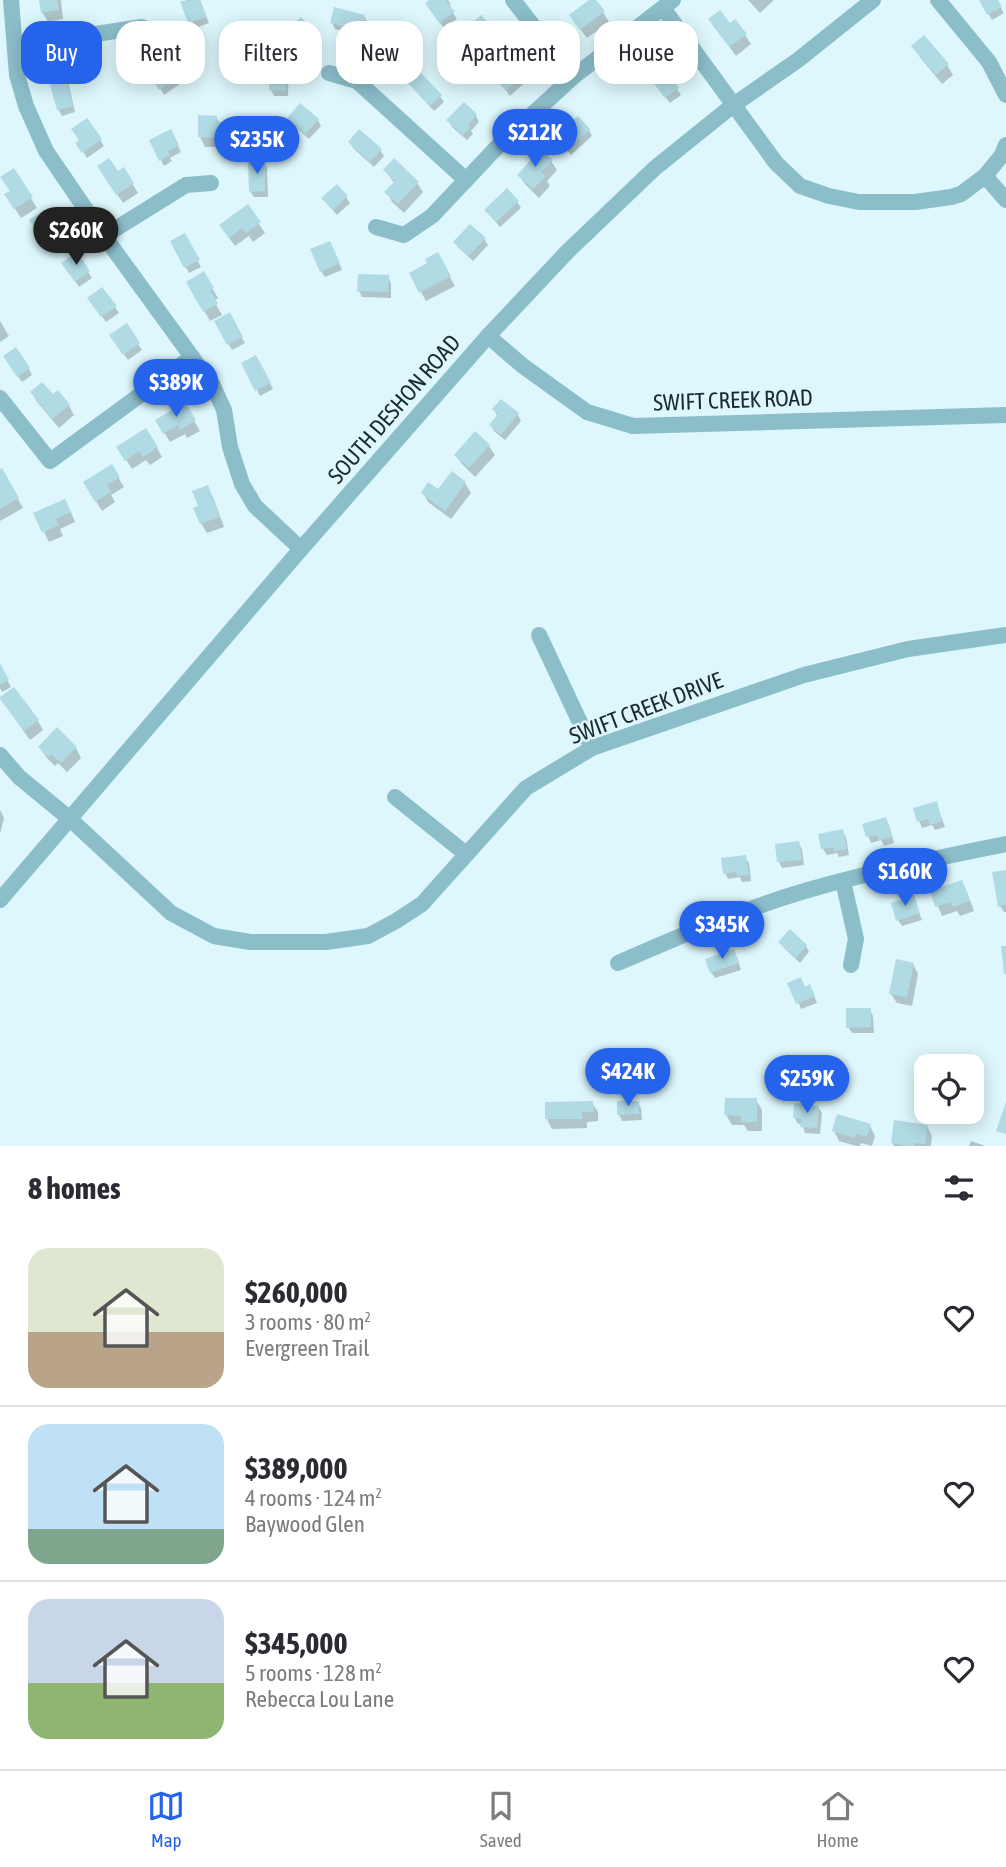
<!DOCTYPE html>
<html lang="en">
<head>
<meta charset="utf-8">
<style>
  :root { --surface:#fff; --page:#f2f2f3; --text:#2b2b33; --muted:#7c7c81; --line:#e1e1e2; --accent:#2563eb }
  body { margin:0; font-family:"Asap Condensed",sans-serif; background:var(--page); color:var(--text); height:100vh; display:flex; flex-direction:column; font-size:26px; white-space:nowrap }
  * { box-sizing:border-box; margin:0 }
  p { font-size:23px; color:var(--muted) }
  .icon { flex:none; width:38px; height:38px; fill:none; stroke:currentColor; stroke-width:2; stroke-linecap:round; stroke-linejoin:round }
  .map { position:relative; height:1146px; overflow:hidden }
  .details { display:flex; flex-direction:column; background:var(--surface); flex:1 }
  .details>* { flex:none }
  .banner { position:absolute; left:21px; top:21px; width:964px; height:63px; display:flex; gap:14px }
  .tools { position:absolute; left:914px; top:1054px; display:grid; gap:14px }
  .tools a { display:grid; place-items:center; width:70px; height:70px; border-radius:14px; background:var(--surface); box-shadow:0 4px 18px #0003; font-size:35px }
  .price { position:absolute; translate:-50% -60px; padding:0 16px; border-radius:24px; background:var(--accent); color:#fff; font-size:23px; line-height:46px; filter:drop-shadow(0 2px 4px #0008) }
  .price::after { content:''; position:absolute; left:50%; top:42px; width:21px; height:16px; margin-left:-10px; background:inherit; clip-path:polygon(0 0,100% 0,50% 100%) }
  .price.current { background:#222; color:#fff }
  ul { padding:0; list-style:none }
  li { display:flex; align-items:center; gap:21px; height:175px; padding:0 28px }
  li+li { border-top:2px solid var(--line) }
  li span { display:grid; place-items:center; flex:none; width:196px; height:140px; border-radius:21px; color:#555 }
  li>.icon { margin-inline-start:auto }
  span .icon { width:84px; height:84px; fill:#fffc; stroke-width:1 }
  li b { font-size:30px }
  h2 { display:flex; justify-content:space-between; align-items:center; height:84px; padding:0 28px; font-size:30px }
  .tag { padding:0 24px; border-radius:21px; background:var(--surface); box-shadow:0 4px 18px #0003; font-size:24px; line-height:63px }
  .tag.current { background:var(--accent); color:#fff }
  .tabs { display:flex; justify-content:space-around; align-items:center; height:98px; border-top:2px solid var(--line); background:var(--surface); font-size:19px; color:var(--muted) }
  .tabs a { display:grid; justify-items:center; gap:4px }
  .tabs .current { color:var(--accent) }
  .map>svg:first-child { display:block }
</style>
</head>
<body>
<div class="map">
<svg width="1006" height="1146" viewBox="0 0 1006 1146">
  <rect width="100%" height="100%" fill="#ddf7fc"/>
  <!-- shadow -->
  <g fill="#0003">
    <path d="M41,0H61L63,19L48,22L42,12Z"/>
    <path d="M187,0H200L209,23L193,29L182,2Z"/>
    <path d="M432,0H448L451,5L449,7L457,19L444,28L430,10Z"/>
    <path d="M592,0L603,12L609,22L587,38L577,25Z"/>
    <path d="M748,0H774L760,13Z"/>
    <path d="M981,0H996L1004,13L992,20Z"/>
    <path d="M364,16L367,22L364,36L335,29L332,23Z"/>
    <path d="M710,20L729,25L745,35L751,44L736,56Z"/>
    <path d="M311,31L315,37L294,56L283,45Z"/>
    <path d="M474,33L501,40L505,46L494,55Z"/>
    <path d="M389,39L412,66L402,76L382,54Z"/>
    <path d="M913,46L947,65L953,75L942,84L919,56Z"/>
    <path d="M175,60L187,79L164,95L152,75Z"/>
    <path d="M285,60L289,66L288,96H274L271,90Z"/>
    <path d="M528,71L531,77L510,96L497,79Z"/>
    <path d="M65,79L69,85L75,112L62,116L58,109Z"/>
    <path d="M651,79L677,89L681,95L670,103Z"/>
    <path d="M408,81L440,96L444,102L434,111L412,87Z"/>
    <path d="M464,104L476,116L479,122L471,131L473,134L467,140L452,127L449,121Z"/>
    <path d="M216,117L220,124H232L238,134L237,147H205L200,137Z"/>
    <path d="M289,118L318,120L321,126L309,139L292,124Z"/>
    <path d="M589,130L592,136L571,155L561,143Z"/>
    <path d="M170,131L181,152L170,158L172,161L164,166L151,141Z"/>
    <path d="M100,140L104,146L87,158L78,143L81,141Z"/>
    <path d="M350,142L380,150L384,156L374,167L353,148Z"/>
    <path d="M551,161L557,170L547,181L550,186L539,198L525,184L519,175Z"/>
    <path d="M264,163L267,169L268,197H254L250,191Z"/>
    <path d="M13,170L37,208L21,218L12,204Z"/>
    <path d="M124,170L138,193L123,203L105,176L118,173Z"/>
    <path d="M385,170L417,183L423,192L404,213L392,202L387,192L395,184Z"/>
    <path d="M346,197L350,203L337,215L323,199Z"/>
    <path d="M517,202L521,208L500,227L486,210Z"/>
    <path d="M248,207L265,233L253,242L249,236L235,246L227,235Z"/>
    <path d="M43,213L63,243L51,251L31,220Z"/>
    <path d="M184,235L201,267L189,273L172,242Z"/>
    <path d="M484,239L488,245L473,261L459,248L455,242Z"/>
    <path d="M333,249L342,270L325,277L321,271Z"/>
    <path d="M76,254L92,278L79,287L67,269Z"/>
    <path d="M437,254L455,286L426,301L411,274L430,264Z"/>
    <path d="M204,274L218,298L214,301L222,315L210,321L188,283Z"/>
    <path d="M388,277L391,283V298L362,297L359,291Z"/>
    <path d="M93,304L115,307L119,313L106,322Z"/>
    <path d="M229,315L245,343L232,350L216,322Z"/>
    <path d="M0,321L9,336L0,342Z"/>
    <path d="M126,325L142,350L128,360L115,341Z"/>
    <path d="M256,357L273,389L260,396L243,363Z"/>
    <path d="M9,363L29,369L32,375L22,382Z"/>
    <path d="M32,393L53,397L69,406L74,415L59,428L37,402Z"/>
    <path d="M185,405L200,431L187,438L185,434L170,442L157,421Z"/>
    <path d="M494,410L518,415L521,421L505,440L495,432L491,426L498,417Z"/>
    <path d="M489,446L495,455L475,477L462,464L456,455Z"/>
    <path d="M119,448H157L162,457L150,465L146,460L132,469Z"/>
    <path d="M112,467L124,487L111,495L115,502L102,511L85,483Z"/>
    <path d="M1,470L23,508L0,521V471Z"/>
    <path d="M465,483L471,493L451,519L428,502L423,493L438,492Z"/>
    <path d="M207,487L213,497L224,527L207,533L201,523L200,507Z"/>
    <path d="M70,510L75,522L60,529L63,536L49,542L35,514Z"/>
    <path d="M0,667L11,687L2,692L0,688Z"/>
    <path d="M1,699L38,721L43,730L30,740Z"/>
    <path d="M40,747L76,748L81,758L67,772L58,763L55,766L46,757Z"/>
    <path d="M936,803L945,827L935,830L932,825L922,828L915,809Z"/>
    <path d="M0,810L4,818L0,834Z"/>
    <path d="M886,819L889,825L894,843L884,846L881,840L871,843L864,825Z"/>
    <path d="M842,831L846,837L849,855L839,857L837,853L827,855L823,849Z"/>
    <path d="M798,843L802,849L804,865L782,868L779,862L777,846Z"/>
    <path d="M745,857L749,863L751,881L742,882L740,877L728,879L725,873Z"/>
    <path d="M1006,872V912H1004L1000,906Z"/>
    <path d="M962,882L967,892L974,911L960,916L957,911L942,916L932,892Z"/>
    <path d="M913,897L922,920L902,926L898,920Z"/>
    <path d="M790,932L806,946L809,952L800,963L784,948L781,942Z"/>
    <path d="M737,957L741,970L715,978L711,972Z"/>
    <path d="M913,964L918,974L912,1006L897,1003L891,994Z"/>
    <path d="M790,983L813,993L817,1003L801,1009Z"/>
    <path d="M870,1010L873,1016L874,1033H852L848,1027Z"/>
    <path d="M756,1100L762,1110V1131H748L744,1125H732L726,1115Z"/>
    <path d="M638,1102L641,1108L642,1120L622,1121L619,1115Z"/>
    <path d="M592,1103L598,1112V1121L587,1122V1128L552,1129L547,1119Z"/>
    <path d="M818,1107L822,1113L820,1134L805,1133L802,1124H798L794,1117Z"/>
    <path d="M870,1126L875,1136L872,1146L861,1143L860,1146H856L839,1141L834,1131Z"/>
    <path d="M927,1126L932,1136L931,1146H894L893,1143Z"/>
    <path d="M971,1141L983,1145L984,1146H969Z"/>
  </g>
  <!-- building -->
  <g fill="#b0dae4">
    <path d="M39,0H57L59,10L41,13Z"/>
    <path d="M200,0L206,17L188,23L180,1Z"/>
    <path d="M429,0H446L455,12L439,23L425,3Z"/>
    <path d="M589,0H596L605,11L580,30L569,15Z"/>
    <path d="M979,0H998L1002,7L987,15Z"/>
    <path d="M334,7L365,15L361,31L330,23Z"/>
    <path d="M720,10L730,23L735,19L747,34L729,47L708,19Z"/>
    <path d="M481,15L503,39L490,50L468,27Z"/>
    <path d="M301,17L313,30L289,52L277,39Z"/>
    <path d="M924,35L949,64L936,75L911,46Z"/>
    <path d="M389,36L410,59L397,71L376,48Z"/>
    <path d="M175,58L185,73L159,90L149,75Z"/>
    <path d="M270,58H286V91L269,90Z"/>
    <path d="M518,58L529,70L506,91L495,78Z"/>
    <path d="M659,62L679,88L665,98L645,72Z"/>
    <path d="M418,70L442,95L430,106L406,81Z"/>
    <path d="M66,77L73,106L57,110L49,81Z"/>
    <path d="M464,102L477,114L468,125L471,127L463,135L446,120Z"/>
    <path d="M300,103L319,119L305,134L287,118Z"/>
    <path d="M198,115L217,116V122H233V138L198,137Z"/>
    <path d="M578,116L590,129L567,150L555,137Z"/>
    <path d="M87,118L102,139L82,153L75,143L79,140L71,129Z"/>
    <path d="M171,129L179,145L168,151L170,155L159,161L149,140Z"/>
    <path d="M359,129L382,149L370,162L348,142Z"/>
    <path d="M541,149L553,160L541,172L546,176L533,189L517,175Z"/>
    <path d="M109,158L118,171L124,167L134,183L116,195L97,166Z"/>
    <path d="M394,158L419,182L398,204L384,192L395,181L383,170Z"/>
    <path d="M248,161H265V191L249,192Z"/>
    <path d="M14,168L33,197L14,209L4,194L10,191L0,177Z"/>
    <path d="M337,184L348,196L333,210L321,198Z"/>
    <path d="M507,188L519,201L496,222L484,210Z"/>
    <path d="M248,204L261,222L246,233L242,228L229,238L219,225Z"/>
    <path d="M44,210L61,236L46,246L29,220Z"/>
    <path d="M470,224L486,238L468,256L453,242Z"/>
    <path d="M185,233L200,260L184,268L170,241Z"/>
    <path d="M330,241L340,263L320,272L310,249Z"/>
    <path d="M77,252L90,271L75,282L61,263Z"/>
    <path d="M438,252L451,276L419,293L409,273L427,263L425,259Z"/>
    <path d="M204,271L214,288L210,290L218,304L203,312L186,282Z"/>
    <path d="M358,274L389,275L388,292L357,291Z"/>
    <path d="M102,287L117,306L101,317L87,298Z"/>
    <path d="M230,312L243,337L227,345L214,321Z"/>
    <path d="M127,323L140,343L123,355L109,335Z"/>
    <path d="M16,347L30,368L17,377L3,356Z"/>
    <path d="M256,355L271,383L255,391L241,363Z"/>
    <path d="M42,382L53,394L58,390L70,405L52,419L30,392Z"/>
    <path d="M501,399L519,413L501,435L489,425L498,414L492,409Z"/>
    <path d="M185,402L196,420L180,430L178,425L163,434L155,420Z"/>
    <path d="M146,428L158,447L143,457L139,451L125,461L116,447Z"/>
    <path d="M475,431L490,445L469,468L454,455Z"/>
    <path d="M112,464L120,477L107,485L111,492L95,502L83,482Z"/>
    <path d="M2,468L19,498L0,509V469Z"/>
    <path d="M452,471L466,482L445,511L421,493L428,482L438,489Z"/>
    <path d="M208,485L220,517L200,524L193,508L198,506L192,491Z"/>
    <path d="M65,499L71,512L56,519L59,525L42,533L33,513Z"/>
    <path d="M0,663L9,680L0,685Z"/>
    <path d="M14,687L39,720L24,731L0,699V697Z"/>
    <path d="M57,727L77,747L61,763L51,754L48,757L38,747Z"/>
    <path d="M937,801L942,821L930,825L928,819L917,822L913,808Z"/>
    <path d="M886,817L892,837L879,840L877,835L866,837L862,824Z"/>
    <path d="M843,829L847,849L834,851L833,847L821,849L818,834Z"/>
    <path d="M799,841L802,860L777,862L775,844Z"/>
    <path d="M746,855L749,875L737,876L736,872L723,874L721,858Z"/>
    <path d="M1006,870V905L998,907L992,872Z"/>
    <path d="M962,880L970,901L953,907L951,902L935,907L930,891Z"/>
    <path d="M914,895L920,913L896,921L891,903Z"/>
    <path d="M790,929L807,945L796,958L778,942Z"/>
    <path d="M1001,946H1006V974H1004Z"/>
    <path d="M734,949L739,963L710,973L705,959Z"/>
    <path d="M896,959L914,963L907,997L889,994Z"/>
    <path d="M801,977L805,987L810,984L815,996L796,1004L787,983Z"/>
    <path d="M846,1008H871V1027L846,1028Z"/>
    <path d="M725,1098H757V1122H741V1116L724,1115Z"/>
    <path d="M593,1101L594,1112H582V1119H545V1102Z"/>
    <path d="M617,1101H639V1114L617,1115Z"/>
    <path d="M1006,1102V1134L996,1131Z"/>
    <path d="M794,1103L819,1106L817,1128L800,1127L801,1119L793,1118Z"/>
    <path d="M837,1114L871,1124L867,1137L856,1134L855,1138L832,1131Z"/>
    <path d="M894,1120L928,1125L925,1144L914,1143V1146H908L891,1143Z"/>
  </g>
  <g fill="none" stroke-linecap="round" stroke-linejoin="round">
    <!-- minor -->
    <g stroke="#8cbeca" stroke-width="16">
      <path d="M11,0L17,75L26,106L46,151L104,236L213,386L224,410L230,447L242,484L255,506L301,549"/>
      <path d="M513,0L573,77"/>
      <path d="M938,0L989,62L1006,95"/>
      <path d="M663,8L776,163L800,186L829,196L859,202H915L951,197L961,194L985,176L1002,155L1006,145"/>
      <path d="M15,46L142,27"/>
      <path d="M329,73L357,81L466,180"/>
      <path d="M985,176L1006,200"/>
      <path d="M376,227L404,235L432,216L499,145L573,77L673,0"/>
      <path d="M104,236L186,185L211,183"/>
      <path d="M488,336L523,366L587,412L633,426L1006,415"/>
      <path d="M0,398L50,461L192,357"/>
      <path d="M539,635L592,748"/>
      <path d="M0,755L19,777L70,819L171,913L214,936L250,942H326L368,936L396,921L422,904L526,788L592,748L804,675L908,649L1006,635"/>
      <path d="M395,797L466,854"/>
      <path d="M843,881L856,939L851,965"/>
      <path d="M0,900L301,549L488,336L568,251L655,168L732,106L798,60L873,0"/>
      <path d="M618,963C680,936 743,909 808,890C873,871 940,857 1006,844"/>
    </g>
  </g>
  <g text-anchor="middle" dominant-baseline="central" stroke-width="5" stroke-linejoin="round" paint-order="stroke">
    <!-- street labels -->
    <g font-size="23" fill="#1a2a2e" stroke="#ddf7fc">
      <text transform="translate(733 400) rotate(-2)">SWIFT CREEK ROAD</text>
      <text transform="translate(394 409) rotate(-49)">SOUTH DESHON ROAD</text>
      <text transform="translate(646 708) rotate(-21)">SWIFT CREEK DRIVE</text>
    </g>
  </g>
</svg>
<div class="tools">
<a><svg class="icon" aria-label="locate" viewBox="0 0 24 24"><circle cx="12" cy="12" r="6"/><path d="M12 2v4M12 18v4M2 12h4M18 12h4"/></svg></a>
</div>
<b class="price" style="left:535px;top:169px">$212K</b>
<b class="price" style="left:257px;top:176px">$235K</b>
<b class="price current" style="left:76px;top:267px">$260K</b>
<b class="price" style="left:176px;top:419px">$389K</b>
<b class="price" style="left:905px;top:908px">$160K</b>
<b class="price" style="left:722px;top:961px">$345K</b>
<b class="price" style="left:628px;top:1108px">$424K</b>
<b class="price" style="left:807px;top:1115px">$259K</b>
<div class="banner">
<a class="tag current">Buy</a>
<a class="tag">Rent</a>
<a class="tag">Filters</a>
<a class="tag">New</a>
<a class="tag">Apartment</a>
<a class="tag">House</a>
</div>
</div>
<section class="details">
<h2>8 homes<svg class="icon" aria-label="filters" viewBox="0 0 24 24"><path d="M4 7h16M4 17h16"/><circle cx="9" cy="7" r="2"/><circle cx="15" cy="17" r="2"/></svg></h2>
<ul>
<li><span style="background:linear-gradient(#dfe7d0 60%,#b9a48a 0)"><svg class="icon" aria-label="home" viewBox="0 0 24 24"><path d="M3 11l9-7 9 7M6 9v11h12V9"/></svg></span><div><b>$260,000</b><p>3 rooms · 80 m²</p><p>Evergreen Trail</p></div><svg class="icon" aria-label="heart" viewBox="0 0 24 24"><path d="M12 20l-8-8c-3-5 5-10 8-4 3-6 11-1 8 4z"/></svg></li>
<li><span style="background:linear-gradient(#bfe0f5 75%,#7fa58c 0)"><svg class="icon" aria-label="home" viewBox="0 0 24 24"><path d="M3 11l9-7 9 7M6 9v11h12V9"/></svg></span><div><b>$389,000</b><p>4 rooms · 124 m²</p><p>Baywood Glen</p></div><svg class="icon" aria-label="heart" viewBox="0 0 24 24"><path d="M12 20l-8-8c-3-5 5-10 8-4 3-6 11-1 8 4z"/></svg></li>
<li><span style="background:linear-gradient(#c9d6e8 60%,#8fb573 0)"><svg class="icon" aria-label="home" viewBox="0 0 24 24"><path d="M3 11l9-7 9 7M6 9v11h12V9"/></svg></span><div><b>$345,000</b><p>5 rooms · 128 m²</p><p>Rebecca Lou Lane</p></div><svg class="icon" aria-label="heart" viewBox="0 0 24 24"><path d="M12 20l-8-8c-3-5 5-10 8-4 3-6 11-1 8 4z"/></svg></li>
</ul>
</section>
<nav class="tabs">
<a class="current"><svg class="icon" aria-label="map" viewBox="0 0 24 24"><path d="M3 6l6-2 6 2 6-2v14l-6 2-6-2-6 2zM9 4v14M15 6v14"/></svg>Map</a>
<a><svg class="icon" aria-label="saved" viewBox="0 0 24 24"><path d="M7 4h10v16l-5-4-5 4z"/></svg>Saved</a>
<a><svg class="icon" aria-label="home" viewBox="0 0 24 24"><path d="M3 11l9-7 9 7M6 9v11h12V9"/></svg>Home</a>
</nav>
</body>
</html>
